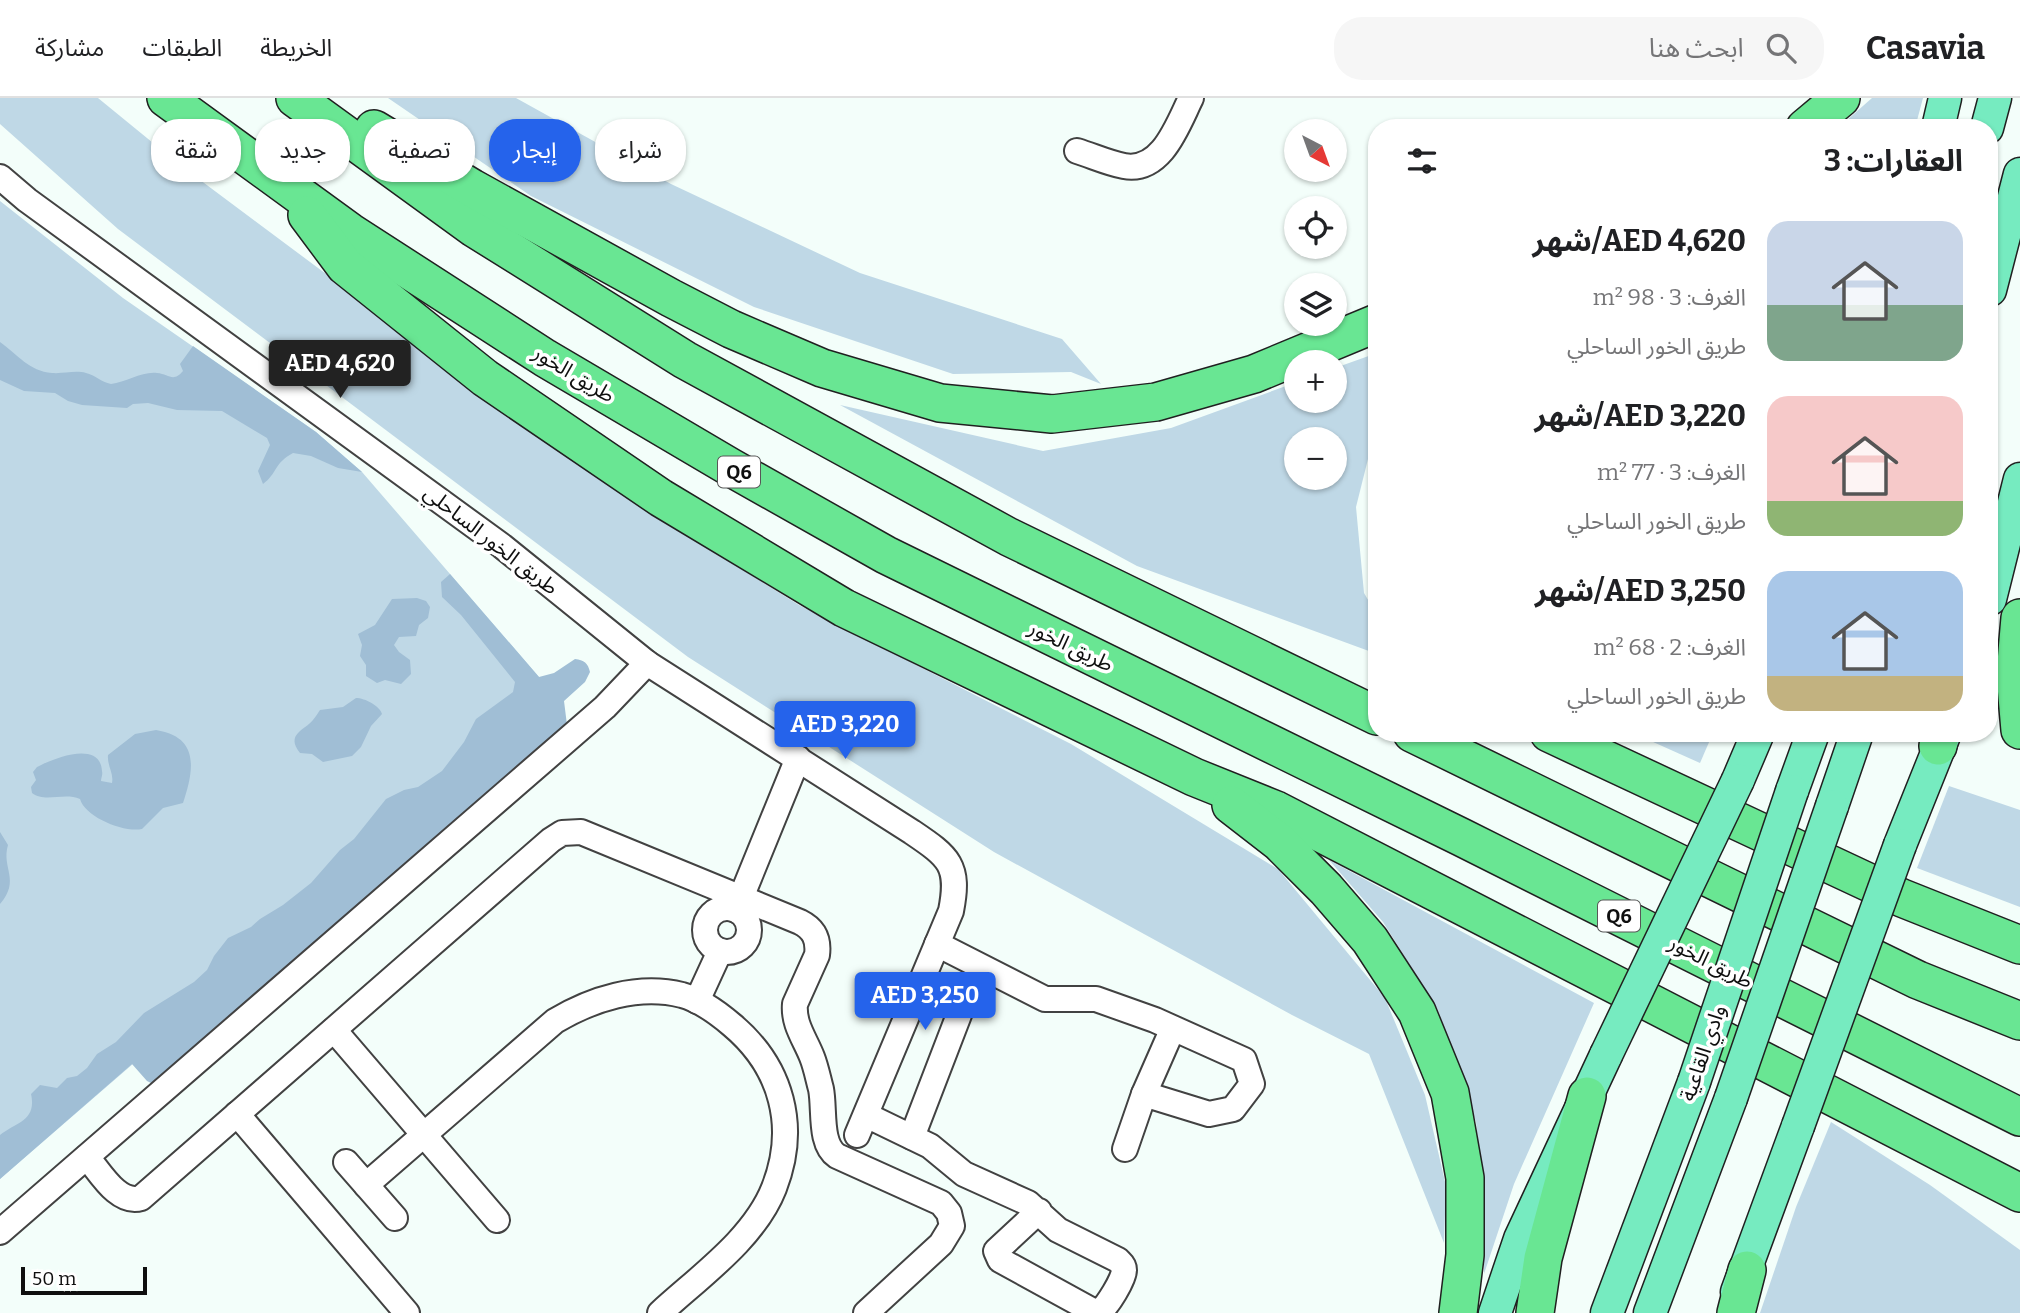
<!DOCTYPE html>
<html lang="ar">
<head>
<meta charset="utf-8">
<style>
  :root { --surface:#fff; --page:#f6f6f6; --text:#202124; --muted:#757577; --line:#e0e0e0; --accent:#2563eb }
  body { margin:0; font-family:Bitter,"Noto Sans Arabic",serif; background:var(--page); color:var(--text); direction:rtl; height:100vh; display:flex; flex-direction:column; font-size:26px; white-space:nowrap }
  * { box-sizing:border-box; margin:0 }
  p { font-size:23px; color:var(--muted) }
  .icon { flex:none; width:38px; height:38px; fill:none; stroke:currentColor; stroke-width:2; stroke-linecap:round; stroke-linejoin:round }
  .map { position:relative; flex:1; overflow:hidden; direction:ltr }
  .side { position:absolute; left:1368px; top:21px; width:630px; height:623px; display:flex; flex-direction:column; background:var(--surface); border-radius:28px; box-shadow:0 2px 5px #0004; direction:rtl }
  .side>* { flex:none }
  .hud { position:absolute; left:21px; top:21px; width:665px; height:63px; direction:rtl; display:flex; gap:14px }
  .needle { width:46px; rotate:139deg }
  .controls { position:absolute; left:1284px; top:21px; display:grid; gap:14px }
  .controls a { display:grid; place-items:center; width:63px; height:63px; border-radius:50%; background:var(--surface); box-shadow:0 2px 5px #0004; font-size:35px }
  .scale { position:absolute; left:21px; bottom:18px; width:126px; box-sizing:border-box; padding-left:7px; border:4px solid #0f0f0f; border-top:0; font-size:19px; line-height:24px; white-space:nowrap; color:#0f0f0f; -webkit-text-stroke:5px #fff; paint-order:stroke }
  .price { position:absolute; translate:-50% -60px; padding:0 16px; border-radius:7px; background:var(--accent); color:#fff; font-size:23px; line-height:46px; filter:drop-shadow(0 2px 4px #0008) }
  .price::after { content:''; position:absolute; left:50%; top:42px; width:21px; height:16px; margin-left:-10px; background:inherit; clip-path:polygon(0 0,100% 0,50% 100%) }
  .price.on { background:#222; color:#fff }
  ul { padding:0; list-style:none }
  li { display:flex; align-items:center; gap:21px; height:175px; padding:0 35px }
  li span { display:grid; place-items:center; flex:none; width:196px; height:140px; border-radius:21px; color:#555 }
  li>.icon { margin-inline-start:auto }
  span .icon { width:84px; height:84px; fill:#fffc; stroke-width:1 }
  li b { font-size:30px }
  h2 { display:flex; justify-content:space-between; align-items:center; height:84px; padding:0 35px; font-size:30px }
  .chip { padding:0 24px; border-radius:28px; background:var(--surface); box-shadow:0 2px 5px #0004; font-size:24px; line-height:63px }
  .chip.on { background:var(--accent); color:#fff }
  header { display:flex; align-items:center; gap:42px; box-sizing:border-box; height:98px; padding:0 35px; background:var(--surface); border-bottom:2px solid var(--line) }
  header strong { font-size:33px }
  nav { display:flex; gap:38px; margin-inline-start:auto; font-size:24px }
  .search { width:490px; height:63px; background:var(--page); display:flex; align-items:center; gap:18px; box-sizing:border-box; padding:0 24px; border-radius:28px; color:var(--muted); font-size:26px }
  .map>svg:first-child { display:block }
</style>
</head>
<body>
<header>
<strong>Casavia</strong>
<div class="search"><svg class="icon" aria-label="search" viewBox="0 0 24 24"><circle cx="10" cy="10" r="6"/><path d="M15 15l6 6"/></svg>ابحث هنا</div>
<nav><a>الخريطة</a><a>الطبقات</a><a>مشاركة</a></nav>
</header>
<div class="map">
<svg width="2020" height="1215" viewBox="0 0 2020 1215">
  <rect width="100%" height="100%" fill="#f3fefa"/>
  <!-- green -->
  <g fill="#bfd8e6" fill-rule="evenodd">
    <path d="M0,0H98L180,67L621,396L799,507L1071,646L1278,771L1385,900L1425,997L1446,1088L1444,1145L1369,956L1292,917L994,754L688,559L118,131L0,26Z"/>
    <path d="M388,0H516L671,86L860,175L1062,241L1101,286L1071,274L953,276L754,209L531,98Z"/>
    <path d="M1872,0H1923L1915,30H1838Z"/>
    <path d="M0,103L123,200L316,334L362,374L539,579L551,604L0,1081Z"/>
    <path d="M1377,255V325L1356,409L1364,495L1377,517V556L1137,468L840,307L1043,353L1171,330L1297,284V303H1335V270ZM1297,341H1335V380H1297Z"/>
    <path d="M1633,635H1713L1700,665Z"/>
    <path d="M1949,688L2020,712V809L1917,770Z"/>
    <path d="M1329,762L1594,905L1514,1086L1484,1176V1102L1476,1024L1438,912L1383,824Z"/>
    <path d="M1831,1024L1930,1087L2020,1152V1215H1760L1796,1109Z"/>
  </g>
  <!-- forest -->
  <g fill="#a0bed5">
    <path d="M0,244C18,257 29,273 52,275C63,276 75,272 86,275C95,277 101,284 111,286C126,284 143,273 157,275C169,276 173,285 183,273L180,266L193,248L316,334L362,374L338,370L311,358L293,355C274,365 277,376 263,386L258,373L270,347L267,340L222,313L177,312L148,305L133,306L127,310L82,307L68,303L55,295L24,293L0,282Z"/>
    <path d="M450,476L539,579L554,575L575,561C584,562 588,565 590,574L585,584L564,603L567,627L155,987L147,983L132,966L0,1081V1037C16,1024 37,1023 31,996L40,987L57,990L67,980L77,978L87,970L97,956L116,944L144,915L194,884L207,872L214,858L228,840L251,829L260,821L283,807L311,785L340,752L354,741L386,701L404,692L418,689L442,673L464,644L476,621L513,594L515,584L461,517L442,499L441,484Z"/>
    <path d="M417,500L426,503L430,509L428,520L419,527L416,538L399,539L394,547L399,554L410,562L411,576L401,586L385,582L377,585L366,578V567L360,558L362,547L358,536L375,527L392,501Z"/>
    <path d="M356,600C365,600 380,608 382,616L371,628L361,649L352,658L323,664L312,656L300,655C285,636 305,632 313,622C316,618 318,615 320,612L343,609Z"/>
    <path d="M156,632C200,639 194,672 183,705L163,710L142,731C124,735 85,719 80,701C64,694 45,705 32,695L31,689L36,682L33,674L37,669C52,661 100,641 102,673C103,677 101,680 101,683L112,685C114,675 107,668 108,657L135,636Z"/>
    <path d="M0,734L8,747C1,770 21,782 0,806Z"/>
  </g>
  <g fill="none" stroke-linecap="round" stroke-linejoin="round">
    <defs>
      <g id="minor">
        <path d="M1077,53C1093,58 1108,65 1124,68C1162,75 1178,26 1191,0"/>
        <path d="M0,79L27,102L502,448L647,565L912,734C949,759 960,767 951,813L857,1037"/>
        <circle cx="727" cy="832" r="22"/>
        <path d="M736,812L798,660"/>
        <path d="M937,846L1045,901H1096L1155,922L1244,962L1252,986L1233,1011L1209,1016L1144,996L1173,930"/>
        <path d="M697,903L720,853"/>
        <path d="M334,932L497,1122"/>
        <path d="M237,1016L407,1215"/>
        <path d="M866,1017L930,1048L964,1076L1028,1105L1058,1132L1118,1162C1121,1166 1124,1166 1124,1172C1124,1181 1107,1209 1099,1214L1093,1213L1000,1162L996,1153L1039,1113"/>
        <path d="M912,1039L962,909"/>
        <path d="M1125,1051L1144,996"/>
        <path d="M87,1059C100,1074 118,1107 141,1100L551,742L562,735L581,734L800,824C814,831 819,842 817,857L795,906C793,926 805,941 812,959C816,969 818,980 821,991C825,1011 819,1046 837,1058L941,1105L949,1115L952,1128L941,1146L866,1215"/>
        <path d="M346,1064L395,1120"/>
        <path d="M366,1087L555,923C592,901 638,886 682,897C700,902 718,915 732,927C782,969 798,1029 774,1090C754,1141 699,1179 660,1215"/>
        <path d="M0,1134L605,609L647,565"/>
      </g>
      <g id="major">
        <path d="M1938,30L1945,0"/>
        <path d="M1987,30L1995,0"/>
        <path d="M1990,192L2020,76"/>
        <path d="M1990,501L2020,381"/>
        <path d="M1738,682L1758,635"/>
        <path d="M1792,693L1813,635"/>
        <path d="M1832,708L1857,635"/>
        <path d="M1900,747L1945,635"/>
        <path d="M1737,1194L1798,1028"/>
        <path d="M1495,1215L1520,1141L1606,957"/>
        <path d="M1607,1215L1694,984"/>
        <path d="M1650,1215L1731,1000"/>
      </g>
      <g id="highway">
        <path d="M166,0L350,134L545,260L730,369L886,457L1461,739L2020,1019"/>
        <path d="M295,0L474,130L685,262L1009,439L1377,618"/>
        <path d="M1805,30L1841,0"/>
        <path d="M374,31L472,90L671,200L731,231L822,270L940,305L1052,316L1156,304L1254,276L1377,225"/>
        <path d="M307,117L345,168L485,280L661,400L844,510L1194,679L1276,712L2020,1095"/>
        <path d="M2020,520L2015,576L2020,632"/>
        <path d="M1412,635L1918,882L2020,923"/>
        <path d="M1549,635L1902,800L2020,847"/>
        <path d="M1938,648L1940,635"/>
        <path d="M1231,707L1280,745L1326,791L1370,842L1417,914L1450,995L1465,1080V1157L1458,1215"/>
        <path d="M1535,1215L1543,1160L1587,998"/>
        <path d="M1736,1215L1747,1172"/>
      </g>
    </defs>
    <!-- minor casing -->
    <use href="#minor" stroke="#424242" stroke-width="28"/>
    <!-- major casing -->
    <use href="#major" stroke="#202020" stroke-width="35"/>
    <!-- highway casing -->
    <use href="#highway" stroke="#202020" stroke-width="40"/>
    <!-- minor -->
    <use href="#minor" stroke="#fff" stroke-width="24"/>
    <!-- major -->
    <use href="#major" stroke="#76ebc0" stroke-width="32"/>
    <!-- highway -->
    <use href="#highway" stroke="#69e693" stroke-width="37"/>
    <defs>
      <g id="major-bridge">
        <path d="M1606,957L1738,682"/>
        <path d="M1694,984L1792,693"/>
        <path d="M1731,1000L1832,708"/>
        <path d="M1798,1028L1900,747"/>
      </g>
    </defs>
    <!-- major-bridge casing -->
    <use href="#major-bridge" stroke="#202020" stroke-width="35" stroke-linecap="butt"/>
    <!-- major-bridge -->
    <use href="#major-bridge" stroke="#76ebc0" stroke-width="32"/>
  </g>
  <g text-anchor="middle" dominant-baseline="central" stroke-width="7" stroke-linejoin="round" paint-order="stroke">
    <!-- shield labels -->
    <g fill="#fff" stroke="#575757" stroke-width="2">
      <rect x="718" y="358.5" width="42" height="31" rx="5"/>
      <rect x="1598" y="802.5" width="42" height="31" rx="5"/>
    </g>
    <g font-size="19" font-weight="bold" fill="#0f0f0f">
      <text x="739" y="374">Q6</text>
      <text x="1619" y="818">Q6</text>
    </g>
    <!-- street labels -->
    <g font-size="21" fill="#0f0f0f" stroke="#fff">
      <text transform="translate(574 276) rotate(31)">طريق الخور</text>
      <text transform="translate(491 442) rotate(38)">طريق الخور الساحلي</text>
      <text transform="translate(1071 548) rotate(26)">طريق الخور</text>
      <text transform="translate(1711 864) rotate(27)">طريق الخور</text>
      <text transform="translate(1703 955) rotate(-71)">وادي القاعية</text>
    </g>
  </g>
</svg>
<div class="controls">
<a><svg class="needle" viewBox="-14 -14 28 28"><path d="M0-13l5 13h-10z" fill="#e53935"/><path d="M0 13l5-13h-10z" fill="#757577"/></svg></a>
<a><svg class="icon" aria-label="locate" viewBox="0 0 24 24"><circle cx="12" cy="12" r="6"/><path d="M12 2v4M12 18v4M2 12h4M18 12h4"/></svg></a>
<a><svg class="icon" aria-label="layers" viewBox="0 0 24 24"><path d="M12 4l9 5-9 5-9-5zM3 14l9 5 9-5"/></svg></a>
<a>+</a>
<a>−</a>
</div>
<div class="scale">50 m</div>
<b class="price on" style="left:340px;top:302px">AED 4,620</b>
<b class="price" style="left:845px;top:663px">AED 3,220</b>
<b class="price" style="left:925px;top:934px">AED 3,250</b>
<div class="hud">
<a class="chip">شراء</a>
<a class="chip on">إيجار</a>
<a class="chip">تصفية</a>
<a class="chip">جديد</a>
<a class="chip">شقة</a>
</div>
<section class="side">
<h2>العقارات: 3<svg class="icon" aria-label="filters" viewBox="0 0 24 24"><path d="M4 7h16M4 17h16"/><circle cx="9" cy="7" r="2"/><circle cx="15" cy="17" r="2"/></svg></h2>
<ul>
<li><span style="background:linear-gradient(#c9d6e8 60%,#7fa58c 0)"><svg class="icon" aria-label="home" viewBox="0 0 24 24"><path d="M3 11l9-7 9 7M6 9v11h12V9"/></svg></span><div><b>AED 4,620/شهر</b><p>الغرف: 3 · 98 m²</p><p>طريق الخور الساحلي</p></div></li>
<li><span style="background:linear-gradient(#f6c9c9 75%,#8fb573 0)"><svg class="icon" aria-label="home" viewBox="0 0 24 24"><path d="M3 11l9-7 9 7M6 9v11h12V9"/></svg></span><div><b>AED 3,220/شهر</b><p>الغرف: 3 · 77 m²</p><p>طريق الخور الساحلي</p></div></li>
<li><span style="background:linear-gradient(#a9c7e8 75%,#c2b280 0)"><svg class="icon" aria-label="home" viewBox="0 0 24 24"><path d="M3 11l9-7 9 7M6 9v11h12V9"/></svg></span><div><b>AED 3,250/شهر</b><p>الغرف: 2 · 68 m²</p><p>طريق الخور الساحلي</p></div></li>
</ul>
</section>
</div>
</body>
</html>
